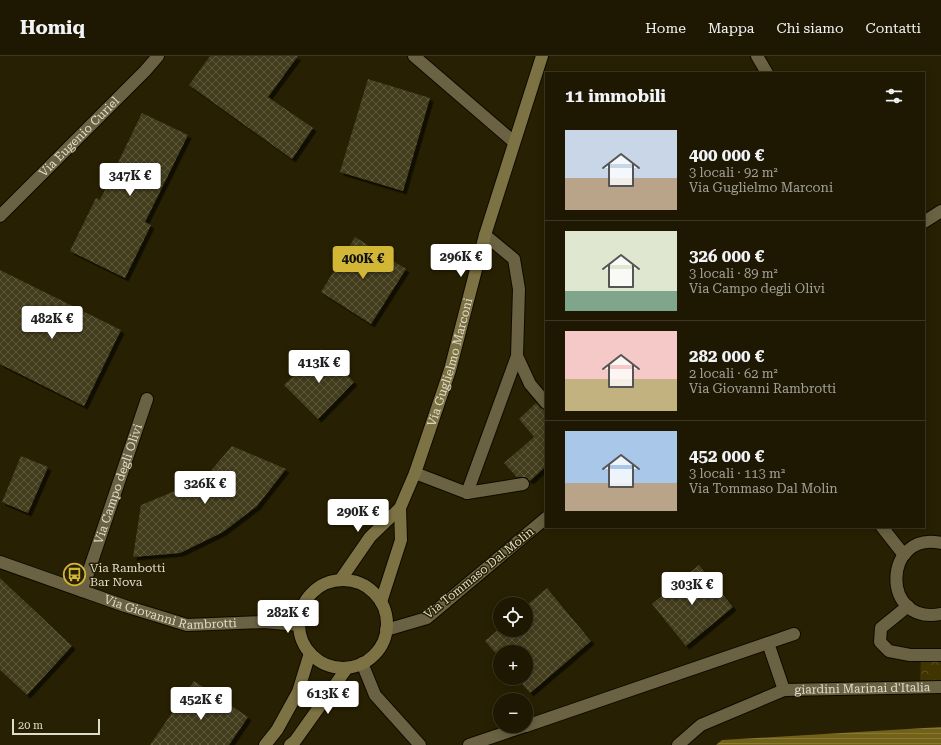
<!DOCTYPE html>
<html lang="it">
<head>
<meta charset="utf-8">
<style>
  :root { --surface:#1e1802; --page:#2b2511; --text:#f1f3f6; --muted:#a1a099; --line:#3c3724; --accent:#d2b635 }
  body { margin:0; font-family:"Roboto Serif",serif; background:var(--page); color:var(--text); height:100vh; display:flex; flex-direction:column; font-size:15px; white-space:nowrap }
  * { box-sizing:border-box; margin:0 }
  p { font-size:13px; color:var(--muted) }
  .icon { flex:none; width:22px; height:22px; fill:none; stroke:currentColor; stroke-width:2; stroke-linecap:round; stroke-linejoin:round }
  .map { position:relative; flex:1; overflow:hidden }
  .details { position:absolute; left:545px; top:16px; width:380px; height:456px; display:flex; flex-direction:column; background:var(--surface); border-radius:0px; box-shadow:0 2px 10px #0003,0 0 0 1px var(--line) }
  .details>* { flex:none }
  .controls { position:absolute; left:493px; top:541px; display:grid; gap:8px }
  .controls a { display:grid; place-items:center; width:40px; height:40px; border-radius:50%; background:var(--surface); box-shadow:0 2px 10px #0003,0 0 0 1px var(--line); font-size:20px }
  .scale { position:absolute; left:12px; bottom:10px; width:88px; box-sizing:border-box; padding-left:4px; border:2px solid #e0dccb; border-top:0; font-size:11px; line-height:14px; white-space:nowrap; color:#e0dccb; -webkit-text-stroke:3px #282002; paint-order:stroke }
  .price { position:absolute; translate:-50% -34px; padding:0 9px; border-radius:4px; background:#fff; color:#222; font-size:13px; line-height:26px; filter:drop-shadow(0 1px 2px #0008) }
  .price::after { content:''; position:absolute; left:50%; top:24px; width:12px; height:9px; margin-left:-6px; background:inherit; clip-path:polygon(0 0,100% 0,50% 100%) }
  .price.on { background:var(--accent); color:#111 }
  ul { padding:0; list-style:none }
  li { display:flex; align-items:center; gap:12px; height:100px; padding:0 20px }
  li+li { border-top:1px solid var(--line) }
  li span { display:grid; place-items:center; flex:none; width:112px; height:80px; border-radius:0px; color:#555 }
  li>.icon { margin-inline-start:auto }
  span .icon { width:48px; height:48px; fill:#fffc; stroke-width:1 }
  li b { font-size:17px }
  h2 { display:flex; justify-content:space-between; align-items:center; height:48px; padding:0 20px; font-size:17px }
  header { display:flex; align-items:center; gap:24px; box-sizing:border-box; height:56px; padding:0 20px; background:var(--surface); border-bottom:1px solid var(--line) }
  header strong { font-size:19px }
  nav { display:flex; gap:22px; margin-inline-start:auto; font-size:14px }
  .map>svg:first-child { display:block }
</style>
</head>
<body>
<header>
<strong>Homiq</strong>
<nav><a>Home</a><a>Mappa</a><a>Chi siamo</a><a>Contatti</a></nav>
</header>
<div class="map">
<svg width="941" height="689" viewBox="0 0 941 689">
  <defs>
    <pattern id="park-crowns" width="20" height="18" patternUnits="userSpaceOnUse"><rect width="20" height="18" fill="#403500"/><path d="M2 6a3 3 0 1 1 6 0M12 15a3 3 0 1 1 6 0" fill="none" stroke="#5b5224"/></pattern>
    <pattern id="water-rules" width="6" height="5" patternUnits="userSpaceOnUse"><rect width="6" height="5" fill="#716218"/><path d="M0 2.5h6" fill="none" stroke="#857838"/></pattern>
    <pattern id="building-cross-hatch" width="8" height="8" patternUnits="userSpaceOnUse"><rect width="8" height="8" fill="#433c1d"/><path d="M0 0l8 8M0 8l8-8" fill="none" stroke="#5e583c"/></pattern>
    <filter id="shadow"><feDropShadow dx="3.5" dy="3.5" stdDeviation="0" flood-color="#0009"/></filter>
  </defs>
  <rect width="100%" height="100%" fill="#282002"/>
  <!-- park -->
  <path fill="url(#park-crowns)" d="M921,603L941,604V627H920Z"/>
  <!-- water -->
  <path fill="url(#water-rules)" d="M941,671V689H716L722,684Z"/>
  <!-- building -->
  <g fill="url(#building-cross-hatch)" filter="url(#shadow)">
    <path d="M210,0H298L268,41L313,72L292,103L189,29Z"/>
    <path d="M368,23L430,42L403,135L340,116Z"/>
    <path d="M142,57L188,79L145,166L151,169L125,222L70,195L96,142L100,144Z"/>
    <path d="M355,181L406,213L371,268L321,236Z"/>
    <path d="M0,214L121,274L84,350L0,308Z"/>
    <path d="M321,293L354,326L318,363L284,329Z"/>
    <path d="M536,347L541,352L546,354V410L530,425L525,421H517L504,407L534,381L519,363Z"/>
    <path d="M232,390L286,413L257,450L223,476L180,497L133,501L141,449L180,433L208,418Z"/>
    <path d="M21,400L48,411L28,457L2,446Z"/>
    <path d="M699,509L733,551L686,590L652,548Z"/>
    <path d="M0,522L72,590L27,639L0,614Z"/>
    <path d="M547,532L591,585L530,637L517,622H526V596H500V602L485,585L500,572V574H526V550Z"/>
    <path d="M194,625L248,661L229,689H150Z"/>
  </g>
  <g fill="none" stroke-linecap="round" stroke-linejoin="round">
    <defs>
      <g id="lane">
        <path d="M414,0L514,86"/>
        <path d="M485,179L514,203L519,233L517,300L530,328L546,347"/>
        <path d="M415,417L467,437L523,428"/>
        <path d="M467,437L517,300"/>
        <path d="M908,550L881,572L880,586L889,595L910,599H941"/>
        <path d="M362,607L375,639L420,689"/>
      </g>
      <g id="street">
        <path d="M757,0L767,17"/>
        <path id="s1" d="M0,160L145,15L158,0"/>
        <path d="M924,166L941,155"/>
        <path d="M882,471L904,499"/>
        <path d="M941,487C883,474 880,570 941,558"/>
        <path id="s2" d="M0,506L125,550L187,569L264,566L299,569"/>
        <path id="s3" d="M82,535L147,343"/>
        <path d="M386,574L427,562L546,462"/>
        <path d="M768,587L784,634"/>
        <path d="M526,670L794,578"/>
        <path d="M469,689L525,670"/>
        <path id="s4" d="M678,689L701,669L784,634L941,631"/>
      </g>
      <g id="secondary">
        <path id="s5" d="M341,523L370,481L400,452L415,417L450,314L485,179L542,0"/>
        <circle cx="343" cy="568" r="44"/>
        <path d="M381,546L401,484L400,452"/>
        <path d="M265,689L277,674L298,636L310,597"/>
        <path d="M290,689L295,685L347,612"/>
      </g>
    </defs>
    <!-- lane casing -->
    <use href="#lane" stroke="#0f0a00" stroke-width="14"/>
    <!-- street casing -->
    <use href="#street" stroke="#0f0a00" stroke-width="14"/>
    <!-- secondary casing -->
    <use href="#secondary" stroke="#0f0a00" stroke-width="14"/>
    <!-- lane -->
    <use href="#lane" stroke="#6a6242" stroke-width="12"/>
    <!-- street -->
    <use href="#street" stroke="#6a6242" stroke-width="12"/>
    <!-- secondary -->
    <use href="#secondary" stroke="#7d7243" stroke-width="12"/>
  </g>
  <!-- icons -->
  <defs>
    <symbol id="bus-ring" viewBox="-11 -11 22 22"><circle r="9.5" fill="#282002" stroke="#d2b635" stroke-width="1.5"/><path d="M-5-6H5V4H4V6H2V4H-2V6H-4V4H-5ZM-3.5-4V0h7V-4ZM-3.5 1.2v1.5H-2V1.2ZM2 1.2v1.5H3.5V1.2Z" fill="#d2b635"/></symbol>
  </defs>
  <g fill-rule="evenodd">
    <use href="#bus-ring" x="62" y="506" width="25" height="25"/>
  </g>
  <g text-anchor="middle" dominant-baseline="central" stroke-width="3" stroke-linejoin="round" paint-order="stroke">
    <!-- street labels -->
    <g font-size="12" fill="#e0dccb" stroke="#282002">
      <text stroke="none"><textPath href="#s1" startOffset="112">Via Eugenio Curiel</textPath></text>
      <text stroke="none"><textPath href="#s5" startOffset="247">Via Guglielmo Marconi</textPath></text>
      <text stroke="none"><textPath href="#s3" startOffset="113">Via Campo degli Olivi</textPath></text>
      <text transform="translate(479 517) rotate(-39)">Via Tommaso Dal Molin</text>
      <text stroke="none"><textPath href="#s2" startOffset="179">Via Giovanni Rambrotti</textPath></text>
      <text stroke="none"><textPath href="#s4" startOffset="199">giardini Marinai d'Italia</textPath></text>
    </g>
    <!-- poi labels -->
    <g font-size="12" fill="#e0dccb" stroke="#282002" text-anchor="start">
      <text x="90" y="512">Via Rambotti<tspan x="90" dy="14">Bar Nova</tspan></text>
    </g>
  </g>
</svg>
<div class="controls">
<a><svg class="icon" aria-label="locate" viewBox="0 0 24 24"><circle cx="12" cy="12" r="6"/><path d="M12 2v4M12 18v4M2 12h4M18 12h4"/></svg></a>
<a>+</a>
<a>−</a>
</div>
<div class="scale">20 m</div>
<b class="price" style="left:130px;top:141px">347K €</b>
<b class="price" style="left:461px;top:222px">296K €</b>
<b class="price on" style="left:363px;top:224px">400K €</b>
<b class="price" style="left:52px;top:284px">482K €</b>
<b class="price" style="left:319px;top:328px">413K €</b>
<b class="price" style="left:205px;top:449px">326K €</b>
<b class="price" style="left:358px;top:477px">290K €</b>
<b class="price" style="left:692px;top:550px">303K €</b>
<b class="price" style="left:288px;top:578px">282K €</b>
<b class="price" style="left:328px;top:659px">613K €</b>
<b class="price" style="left:201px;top:665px">452K €</b>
<section class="details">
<h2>11 immobili<svg class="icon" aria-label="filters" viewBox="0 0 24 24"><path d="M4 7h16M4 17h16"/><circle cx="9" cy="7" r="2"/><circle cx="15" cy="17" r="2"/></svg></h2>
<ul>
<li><span style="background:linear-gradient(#c9d6e8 60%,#b9a48a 0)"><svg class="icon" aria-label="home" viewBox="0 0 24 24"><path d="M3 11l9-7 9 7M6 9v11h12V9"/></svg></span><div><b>400 000 €</b><p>3 locali · 92 m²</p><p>Via Guglielmo Marconi</p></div></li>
<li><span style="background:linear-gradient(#dfe7d0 75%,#7fa58c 0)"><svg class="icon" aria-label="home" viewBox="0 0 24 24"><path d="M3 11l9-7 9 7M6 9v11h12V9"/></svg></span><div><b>326 000 €</b><p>3 locali · 89 m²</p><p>Via Campo degli Olivi</p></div></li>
<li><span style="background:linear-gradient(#f6c9c9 60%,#c2b280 0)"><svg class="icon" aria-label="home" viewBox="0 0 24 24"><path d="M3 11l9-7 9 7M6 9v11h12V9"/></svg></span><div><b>282 000 €</b><p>2 locali · 62 m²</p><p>Via Giovanni Rambrotti</p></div></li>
<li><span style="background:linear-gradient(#a9c7e8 65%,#b9a48a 0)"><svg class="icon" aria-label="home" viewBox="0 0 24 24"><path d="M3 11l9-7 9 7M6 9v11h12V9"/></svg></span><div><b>452 000 €</b><p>3 locali · 113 m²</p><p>Via Tommaso Dal Molin</p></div></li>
</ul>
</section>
</div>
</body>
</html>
